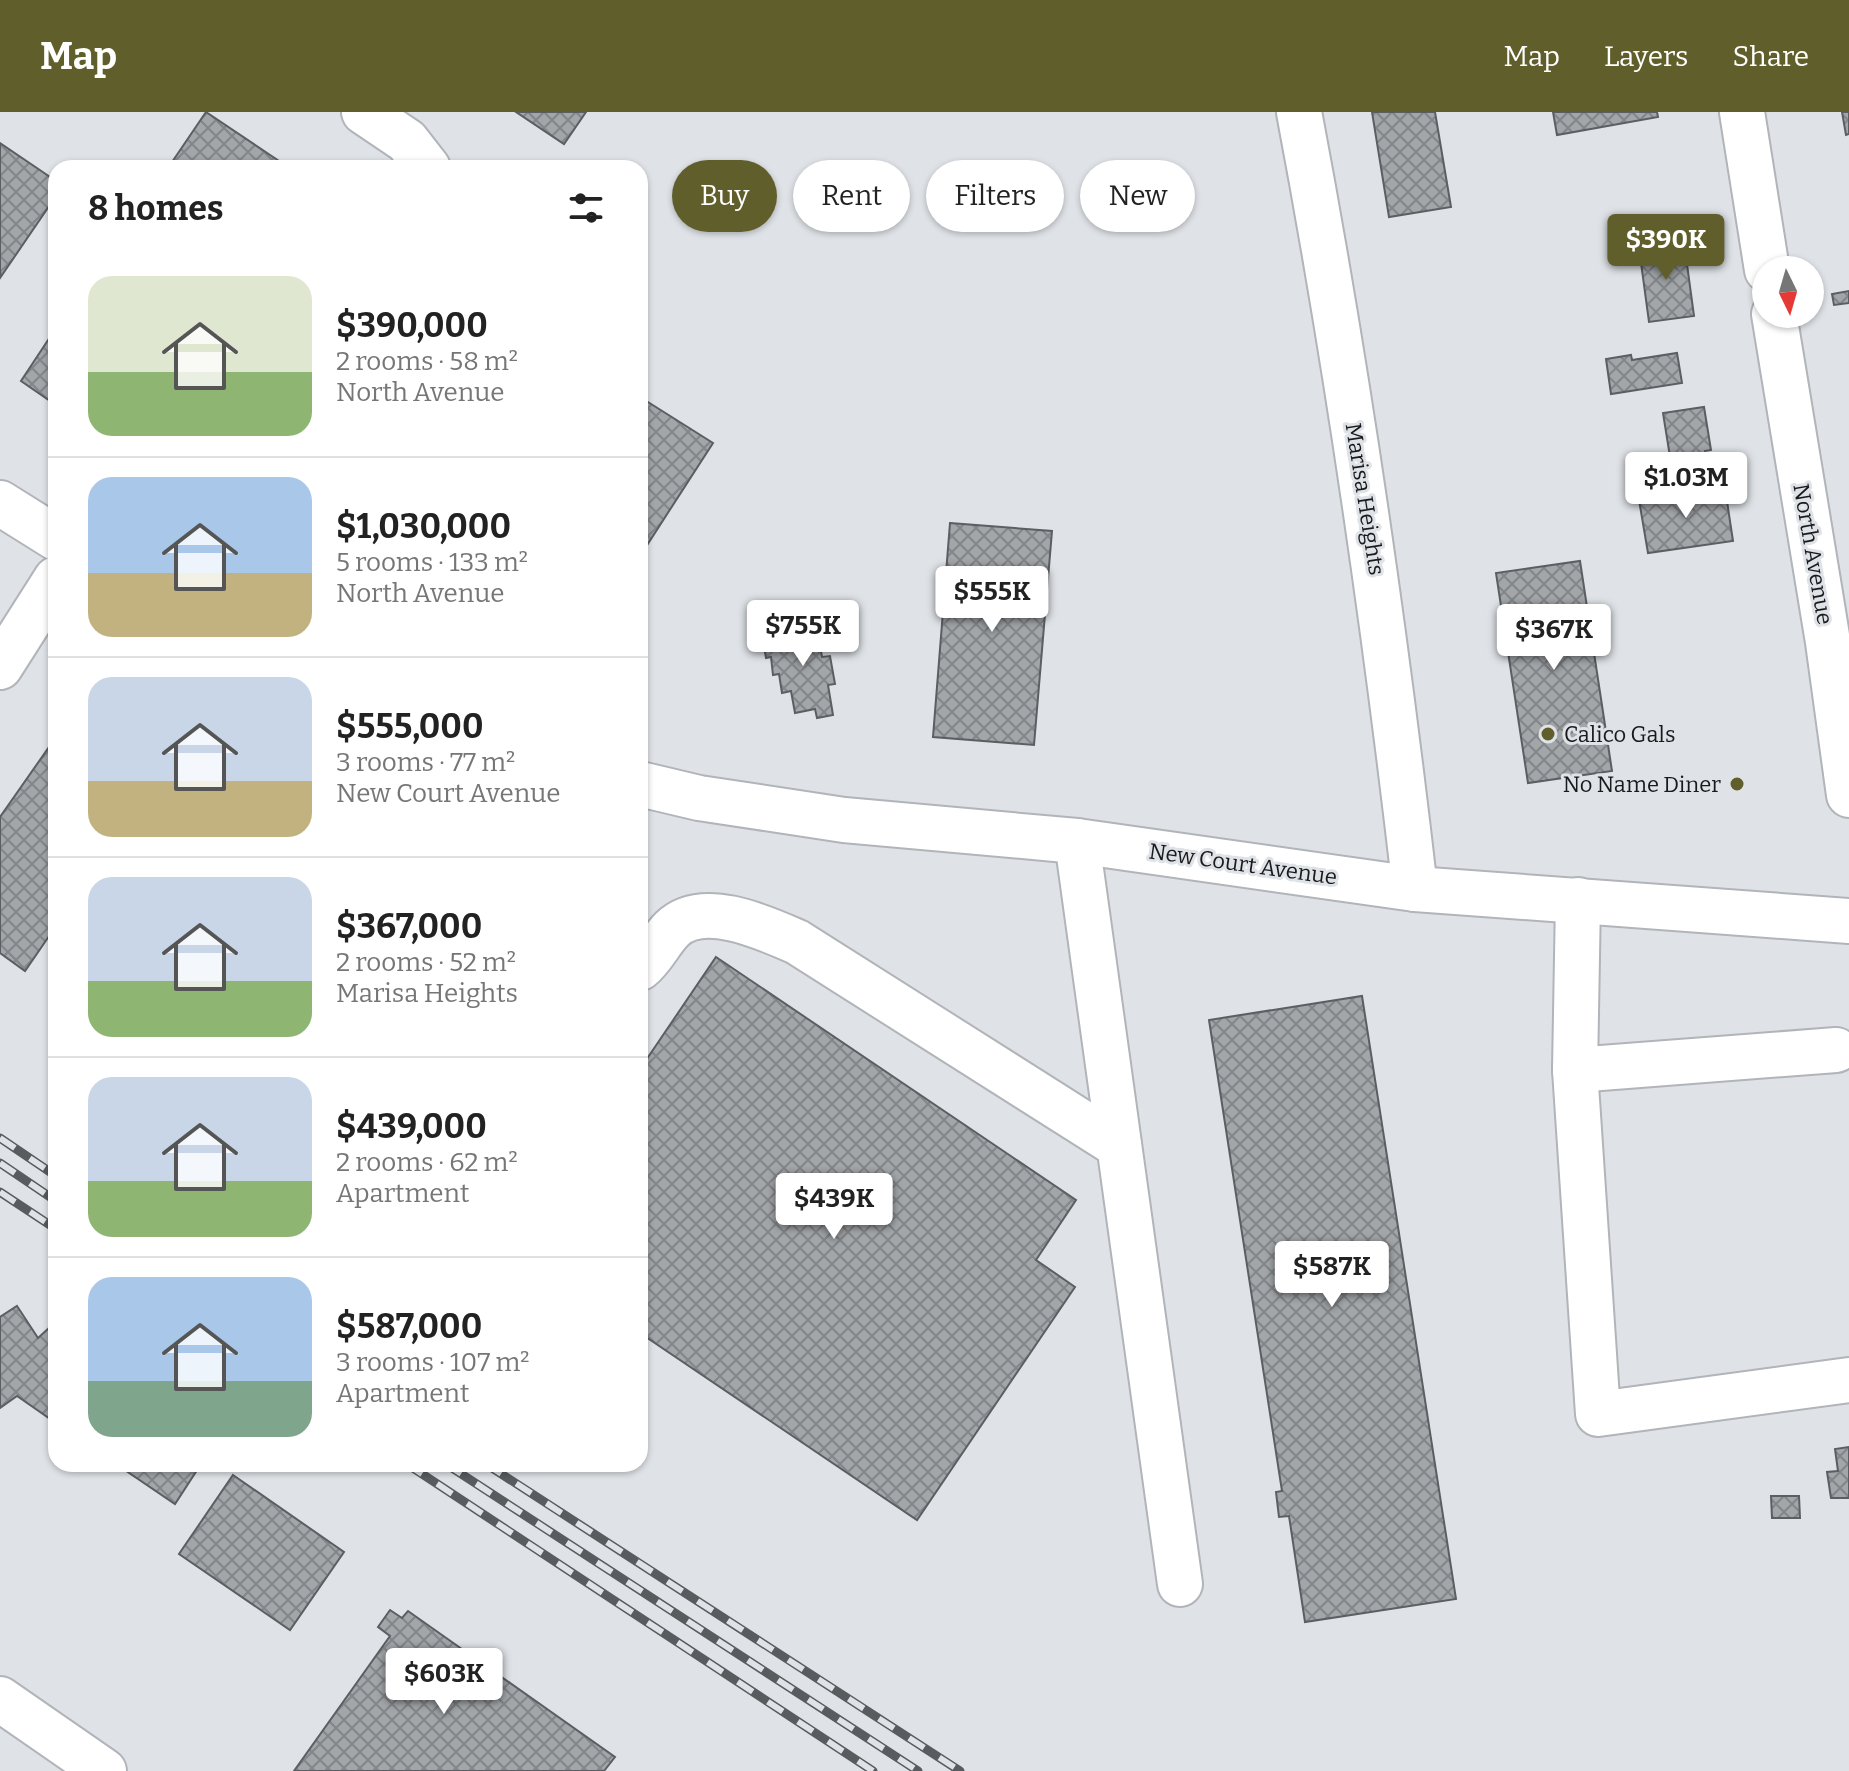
<!DOCTYPE html>
<html lang="en">
<head>
<meta charset="utf-8">
<style>
  :root { --surface:#fff; --page:#f2f2f2; --text:#222; --muted:#767676; --line:#e0e0e0; --accent:#605f2b }
  body { margin:0; font-family:Bitter,serif; background:var(--page); color:var(--text); height:100vh; display:flex; flex-direction:column; font-size:30px; white-space:nowrap }
  * { box-sizing:border-box; margin:0 }
  p { font-size:26px; color:var(--muted) }
  .icon { flex:none; width:44px; height:44px; fill:none; stroke:currentColor; stroke-width:2; stroke-linecap:round; stroke-linejoin:round }
  .map { position:relative; flex:1; overflow:hidden }
  .sheet { position:absolute; left:48px; top:48px; width:600px; height:1312px; display:flex; flex-direction:column; background:var(--surface); border-radius:24px; box-shadow:0 2px 6px #0004 }
  .sheet>* { flex:none }
  .guide { position:absolute; left:672px; top:48px; width:760px; height:72px; display:flex; gap:16px }
  .needle { width:52px; rotate:175deg }
  .controls { position:absolute; left:1752px; top:144px; display:grid; gap:16px }
  .controls a { display:grid; place-items:center; width:72px; height:72px; border-radius:50%; background:var(--surface); box-shadow:0 2px 6px #0004; font-size:40px }
  .price { position:absolute; translate:-50% -68px; padding:0 18px; border-radius:8px; background:#fff; color:#222; font-size:26px; line-height:52px; filter:drop-shadow(0 2px 4px #0008) }
  .price::after { content:''; position:absolute; left:50%; top:48px; width:24px; height:18px; margin-left:-12px; background:inherit; clip-path:polygon(0 0,100% 0,50% 100%) }
  .price.on { background:var(--accent); color:#fff }
  ul { padding:0; list-style:none }
  li { display:flex; align-items:center; gap:24px; height:200px; padding:0 40px }
  li+li { border-top:2px solid var(--line) }
  li span { display:grid; place-items:center; flex:none; width:224px; height:160px; border-radius:24px; color:#555 }
  li>.icon { margin-inline-start:auto }
  span .icon { width:96px; height:96px; fill:#fffc; stroke-width:1 }
  li b { font-size:34px }
  h2 { display:flex; justify-content:space-between; align-items:center; height:96px; padding:0 40px; font-size:34px }
  .tag { padding:0 28px; border-radius:36px; background:var(--surface); box-shadow:0 2px 6px #0004; font-size:28px; line-height:72px }
  .tag.on { background:var(--accent); color:#fff }
  header { display:flex; align-items:center; gap:48px; box-sizing:border-box; height:112px; padding:0 40px; background:var(--accent); color:#fff }
  header strong { font-size:38px }
  nav { display:flex; gap:44px; margin-inline-start:auto; font-size:28px }
  .map>svg:first-child { display:block }
</style>
</head>
<body>
<header>
<strong>Map</strong>
<nav><a>Map</a><a>Layers</a><a>Share</a></nav>
</header>
<div class="map">
<svg width="1849" height="1659" viewBox="0 0 1849 1659">
  <defs>
    <pattern id="building-cross-hatch" width="8" height="8" patternUnits="userSpaceOnUse" patternTransform="scale(2)"><rect width="8" height="8" fill="#a2a6a9"/><path d="M0 0l8 8M0 8l8-8" fill="none" stroke="#838689"/></pattern>
  </defs>
  <rect width="100%" height="100%" fill="#dfe3e7"/>
  <!-- building -->
  <g fill="url(#building-cross-hatch)" stroke="#5b5e62" stroke-width="2">
    <path d="M206,0L285,53L283,56H168Z"/>
    <path d="M516,0H586L564,32Z"/>
    <path d="M1372,0H1435L1451,95L1389,105Z"/>
    <path d="M1553,0H1657L1658,5L1557,23Z"/>
    <path d="M1842,0H1849V22L1846,23Z"/>
    <path d="M0,31L56,69V84L0,166Z"/>
    <path d="M1684,130L1694,204L1649,210L1639,136Z"/>
    <path d="M1849,179V191L1834,193L1832,182Z"/>
    <path d="M56,216V293L21,269Z"/>
    <path d="M1677,241L1682,271L1611,282L1606,247L1631,243L1632,248Z"/>
    <path d="M640,285L713,331L640,444Z"/>
    <path d="M1704,295L1711,338L1705,339L1706,344L1671,351L1663,301Z"/>
    <path d="M1725,376L1733,429L1648,441L1639,388Z"/>
    <path d="M950,411L1052,419L1034,633L933,625Z"/>
    <path d="M1580,449L1612,659L1528,671L1496,461Z"/>
    <path d="M815,506L822,545L830,544L835,572L828,573L833,603L817,606L815,597L795,601L791,579L782,581L779,562L773,563L771,545L766,546L764,534L786,530L783,511Z"/>
    <path d="M56,625V814L25,859L0,841V705Z"/>
    <path d="M716,845L1076,1088L1036,1148L1075,1175L917,1408L640,1221V957Z"/>
    <path d="M1362,884L1456,1487L1305,1510L1289,1404L1279,1405L1276,1380L1282,1379L1209,908Z"/>
    <path d="M17,1194L38,1226L50,1215L56,1219V1311L17,1284L0,1296V1205Z"/>
    <path d="M1849,1335V1386H1831L1827,1360L1838,1359L1835,1337Z"/>
    <path d="M116,1352H201L175,1392Z"/>
    <path d="M233,1363L344,1440L290,1518L179,1442Z"/>
    <path d="M1771,1384H1799L1800,1406H1772Z"/>
    <path d="M390,1498L402,1506L408,1499L615,1645L604,1659H294L390,1524L378,1515Z"/>
  </g>
  <g fill="none" stroke-linecap="round" stroke-linejoin="round">
    <defs>
      <g id="minor">
        <path d="M364,0L407,29L428,56"/>
        <path d="M1299,0C1348,258 1385,517 1415,777"/>
        <path d="M1742,0L1767,158"/>
        <path d="M1774,202L1828,530L1849,683"/>
        <path d="M0,555L56,467"/>
        <path d="M1077,729L1180,1472"/>
        <path d="M1578,788L1575,958L1598,1302L1849,1268"/>
        <path d="M640,856C653,846 660,829 672,817C703,787 765,816 797,830L1119,1034"/>
        <path d="M1575,958L1836,938"/>
        <path d="M0,1587L104,1659"/>
      </g>
      <g id="major">
        <path d="M0,391L56,426"/>
        <path d="M640,672L699,686L844,708L1077,729L1415,777L1849,809"/>
      </g>
    </defs>
    <!-- minor casing -->
    <use href="#minor" stroke="#b1b4b8" stroke-width="48"/>
    <!-- major casing -->
    <use href="#major" stroke="#b1b4b8" stroke-width="48"/>
    <!-- minor -->
    <use href="#minor" stroke="#fff" stroke-width="44"/>
    <!-- major -->
    <use href="#major" stroke="#fff" stroke-width="44"/>
    <defs>
      <g id="rail">
        <path d="M0,1026L56,1064"/>
        <path d="M0,1051L56,1089"/>
        <path d="M0,1080L56,1117"/>
        <path d="M407,1352L873,1659"/>
        <path d="M446,1352L918,1659"/>
        <path d="M486,1352L960,1659"/>
      </g>
    </defs>
    <!-- rail casing -->
    <use href="#rail" stroke="#595c5e" stroke-width="9"/>
    <!-- rail -->
    <use href="#rail" stroke="#dfe3e7" stroke-width="6" stroke-dasharray="18" stroke-linecap="butt"/>
  </g>
  <!-- markers -->
  <g fill="#605f2b" stroke="#dfe3e7" stroke-width="3">
    <circle cx="1548" cy="622" r="8"/>
    <circle cx="1737" cy="672" r="8"/>
  </g>
  <g text-anchor="middle" dominant-baseline="central" stroke-width="6" stroke-linejoin="round" paint-order="stroke">
    <!-- street labels -->
    <g font-size="22" fill="#181a1b" stroke="#dfe3e7">
      <text transform="translate(1365 387) rotate(81)">Marisa Heights</text>
      <text transform="translate(1813 442) rotate(80)">North Avenue</text>
      <text transform="translate(1243 752) rotate(8)">New Court Avenue</text>
    </g>
    <!-- poi labels -->
    <g font-size="22" fill="#181a1b" stroke="#dfe3e7" text-anchor="start">
      <text x="1564" y="622">Calico Gals</text>
      <text x="1721" y="672" text-anchor="end">No Name Diner</text>
    </g>
  </g>
</svg>
<div class="controls">
<a><svg class="needle" viewBox="-14 -14 28 28"><path d="M0-13l5 13h-10z" fill="#e53935"/><path d="M0 13l5-13h-10z" fill="#767676"/></svg></a>
</div>
<b class="price on" style="left:1666px;top:170px">$390K</b>
<b class="price" style="left:1686px;top:408px">$1.03M</b>
<b class="price" style="left:992px;top:522px">$555K</b>
<b class="price" style="left:803px;top:556px">$755K</b>
<b class="price" style="left:1554px;top:560px">$367K</b>
<b class="price" style="left:834px;top:1129px">$439K</b>
<b class="price" style="left:1332px;top:1197px">$587K</b>
<b class="price" style="left:444px;top:1604px">$603K</b>
<div class="guide">
<a class="tag on">Buy</a>
<a class="tag">Rent</a>
<a class="tag">Filters</a>
<a class="tag">New</a>
</div>
<section class="sheet">
<h2>8 homes<svg class="icon" aria-label="filters" viewBox="0 0 24 24"><path d="M4 7h16M4 17h16"/><circle cx="9" cy="7" r="2"/><circle cx="15" cy="17" r="2"/></svg></h2>
<ul>
<li><span style="background:linear-gradient(#dfe7d0 60%,#8fb573 0)"><svg class="icon" aria-label="home" viewBox="0 0 24 24"><path d="M3 11l9-7 9 7M6 9v11h12V9"/></svg></span><div><b>$390,000</b><p>2 rooms · 58 m²</p><p>North Avenue</p></div></li>
<li><span style="background:linear-gradient(#a9c7e8 60%,#c2b280 0)"><svg class="icon" aria-label="home" viewBox="0 0 24 24"><path d="M3 11l9-7 9 7M6 9v11h12V9"/></svg></span><div><b>$1,030,000</b><p>5 rooms · 133 m²</p><p>North Avenue</p></div></li>
<li><span style="background:linear-gradient(#c9d6e8 65%,#c2b280 0)"><svg class="icon" aria-label="home" viewBox="0 0 24 24"><path d="M3 11l9-7 9 7M6 9v11h12V9"/></svg></span><div><b>$555,000</b><p>3 rooms · 77 m²</p><p>New Court Avenue</p></div></li>
<li><span style="background:linear-gradient(#c9d6e8 65%,#8fb573 0)"><svg class="icon" aria-label="home" viewBox="0 0 24 24"><path d="M3 11l9-7 9 7M6 9v11h12V9"/></svg></span><div><b>$367,000</b><p>2 rooms · 52 m²</p><p>Marisa Heights</p></div></li>
<li><span style="background:linear-gradient(#c9d6e8 65%,#8fb573 0)"><svg class="icon" aria-label="home" viewBox="0 0 24 24"><path d="M3 11l9-7 9 7M6 9v11h12V9"/></svg></span><div><b>$439,000</b><p>2 rooms · 62 m²</p><p>Apartment</p></div></li>
<li><span style="background:linear-gradient(#a9c7e8 65%,#7fa58c 0)"><svg class="icon" aria-label="home" viewBox="0 0 24 24"><path d="M3 11l9-7 9 7M6 9v11h12V9"/></svg></span><div><b>$587,000</b><p>3 rooms · 107 m²</p><p>Apartment</p></div></li>
</ul>
</section>
</div>
</body>
</html>
